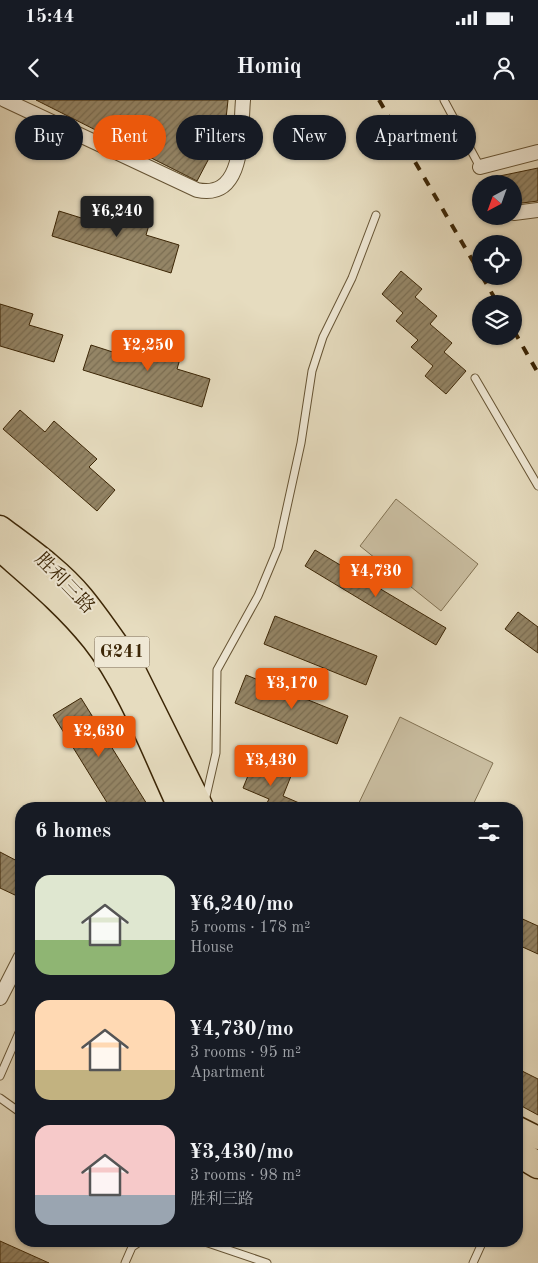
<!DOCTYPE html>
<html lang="en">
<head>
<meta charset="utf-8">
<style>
  :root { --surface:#171b24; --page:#242831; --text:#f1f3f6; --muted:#9ea1a6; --accent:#ea580c }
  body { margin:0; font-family:"Old Standard TT","Noto Serif SC",serif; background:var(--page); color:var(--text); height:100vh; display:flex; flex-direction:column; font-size:19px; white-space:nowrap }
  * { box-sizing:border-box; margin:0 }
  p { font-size:16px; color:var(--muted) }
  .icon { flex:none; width:28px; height:28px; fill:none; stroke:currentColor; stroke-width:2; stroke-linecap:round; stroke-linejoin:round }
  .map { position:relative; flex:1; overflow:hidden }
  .details { position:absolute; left:15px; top:702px; width:508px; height:445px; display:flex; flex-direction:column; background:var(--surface); border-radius:20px; box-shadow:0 1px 4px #0004 }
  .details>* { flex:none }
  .banner { position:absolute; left:15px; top:15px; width:509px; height:45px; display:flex; gap:10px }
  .needle { width:32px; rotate:221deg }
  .controls { position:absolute; left:472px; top:75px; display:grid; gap:10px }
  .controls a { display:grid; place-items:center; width:50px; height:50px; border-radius:50%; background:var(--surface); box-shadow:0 1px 4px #0004; font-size:25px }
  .price { position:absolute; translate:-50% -42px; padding:0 11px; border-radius:5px; background:var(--accent); color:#fff; font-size:16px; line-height:32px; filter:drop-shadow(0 1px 2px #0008) }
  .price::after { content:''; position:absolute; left:50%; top:30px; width:15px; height:11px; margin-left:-8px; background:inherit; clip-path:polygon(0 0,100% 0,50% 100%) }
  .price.on { background:#222; color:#fff }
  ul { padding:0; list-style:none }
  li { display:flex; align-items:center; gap:15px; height:125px; padding:0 20px }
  li span { display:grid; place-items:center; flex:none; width:140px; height:100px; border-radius:15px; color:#555 }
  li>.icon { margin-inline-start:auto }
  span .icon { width:60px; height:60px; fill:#fffc; stroke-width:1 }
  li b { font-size:21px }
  h2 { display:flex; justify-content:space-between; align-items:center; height:60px; padding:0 20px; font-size:21px }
  .chip { padding:0 18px; border-radius:22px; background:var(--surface); box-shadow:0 1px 4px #0004; font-size:18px; line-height:45px }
  .chip.on { background:var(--accent); color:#fff }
  .status { display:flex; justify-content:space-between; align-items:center; height:35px; padding:0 25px; background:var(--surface); direction:ltr }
  .status svg { height:14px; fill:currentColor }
  header { display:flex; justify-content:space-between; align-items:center; height:65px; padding:0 20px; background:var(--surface); font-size:22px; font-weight:800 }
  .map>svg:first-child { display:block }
</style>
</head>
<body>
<div class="status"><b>15:44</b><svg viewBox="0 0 49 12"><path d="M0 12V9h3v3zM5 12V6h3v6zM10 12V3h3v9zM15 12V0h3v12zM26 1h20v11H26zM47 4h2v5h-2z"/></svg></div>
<header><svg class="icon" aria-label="back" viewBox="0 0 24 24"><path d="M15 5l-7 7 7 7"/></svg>Homiq<svg class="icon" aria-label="person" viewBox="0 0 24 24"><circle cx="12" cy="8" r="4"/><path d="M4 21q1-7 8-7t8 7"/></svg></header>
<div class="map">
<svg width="538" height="1163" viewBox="0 0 538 1163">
  <defs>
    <pattern id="building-hatch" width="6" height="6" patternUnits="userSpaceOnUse" patternTransform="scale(1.25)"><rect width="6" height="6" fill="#948566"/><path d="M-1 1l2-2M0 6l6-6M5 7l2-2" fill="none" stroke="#7a6d52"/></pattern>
  </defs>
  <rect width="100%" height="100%" fill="#e6dcbf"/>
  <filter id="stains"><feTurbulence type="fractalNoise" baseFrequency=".004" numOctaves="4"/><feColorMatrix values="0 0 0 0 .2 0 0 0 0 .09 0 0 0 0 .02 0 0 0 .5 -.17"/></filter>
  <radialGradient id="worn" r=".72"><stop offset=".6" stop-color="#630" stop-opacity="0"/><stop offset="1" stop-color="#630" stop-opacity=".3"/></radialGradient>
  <!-- park -->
  <g fill="#c9bda0" stroke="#827253">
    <path d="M396,399L478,464L441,511L360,446Z"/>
    <path d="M400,617L493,663L471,709H356Z"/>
  </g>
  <!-- building -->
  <g fill="url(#building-hatch)" stroke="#3c2606">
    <path d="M36,0H228L225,28L197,81Z"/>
    <path d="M538,68V101L514,104V84H491L490,78Z"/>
    <path d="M95,108L149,125L146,135L179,145L171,173L52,136L59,111L91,121Z"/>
    <path d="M401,171L422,189L415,197L437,216L430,224L452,243L444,252L466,271L446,294L425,276L433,266L411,247L418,240L396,221L403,213L382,194Z"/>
    <path d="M0,204L33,214L29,225L63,235L54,262L0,246Z"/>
    <path d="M126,242L180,259L177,269L210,279L202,307L83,270L91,245L122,255Z"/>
    <path d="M20,310L45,332L54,321L97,359L89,367L115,390L97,411L3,329Z"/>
    <path d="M315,450L446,528L436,545L305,466Z"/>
    <path d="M518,512L538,527V553L505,529Z"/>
    <path d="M275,516L377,556L366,585L264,544Z"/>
    <path d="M246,575L348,616L337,644L235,603Z"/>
    <path d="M81,598L150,709H111L53,615Z"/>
    <path d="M254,661L291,676L283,696L313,709H264L269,699L243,688Z"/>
    <path d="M0,752L21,763V787L17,796L0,788Z"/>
    <path d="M516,816L538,826V854L516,844Z"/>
    <path d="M516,968L538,979V1015L516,1003Z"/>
    <path d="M0,1141L49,1163H0Z"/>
  </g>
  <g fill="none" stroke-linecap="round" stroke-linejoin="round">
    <defs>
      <g id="lane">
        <path d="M444,0L480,67"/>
        <path d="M475,278L538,386"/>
        <path d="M205,701L216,653L217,570L258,496L278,448L301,343L312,271L323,237L352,178L376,115"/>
        <path d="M0,976L21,928"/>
        <path d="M0,998L21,1013"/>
        <path d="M202,1141L267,1163"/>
        <path d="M125,1163L132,1147L141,1141"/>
        <path d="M473,1163L483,1141"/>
      </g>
      <g id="street">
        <path d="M5,0L197,90C246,100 240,32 243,0"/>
        <path d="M480,67L538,52"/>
        <path d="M514,113L538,110"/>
        <path d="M0,898L21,857"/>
      </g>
      <g id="primary">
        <path d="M0,427C28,448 60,470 82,497C100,519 116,543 132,566L203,709"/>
        <path d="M0,450C33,479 66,506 93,540C129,585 155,656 180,709"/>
        <path d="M516,1027L538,1038"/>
      </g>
      <path id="highway" d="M516,1052L538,1065"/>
    </defs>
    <!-- lane casing -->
    <use href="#lane" stroke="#665434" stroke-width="9"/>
    <!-- street casing -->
    <use href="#street" stroke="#665434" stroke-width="16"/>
    <!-- primary casing -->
    <use href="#primary" stroke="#3c2606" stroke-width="25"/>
    <!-- highway casing -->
    <use href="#highway" stroke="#3c2606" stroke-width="29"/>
    <!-- lane -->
    <use href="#lane" stroke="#efe8d5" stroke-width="7"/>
    <!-- street -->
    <use href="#street" stroke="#efe8d5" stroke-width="14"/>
    <!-- primary -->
    <use href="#primary" stroke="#e6dcbf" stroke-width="22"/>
    <!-- highway -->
    <use href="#highway" stroke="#e6dcbf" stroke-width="26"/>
    <!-- rail -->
    <g stroke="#3c2606" stroke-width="4" stroke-dasharray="9 9" stroke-linecap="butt">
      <path d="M379,0L481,175"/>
      <path d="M482,176L498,204"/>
      <path d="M514,231L538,273"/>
    </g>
  </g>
  <g text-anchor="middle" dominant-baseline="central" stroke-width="4" stroke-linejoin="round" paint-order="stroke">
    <!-- shield labels -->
    <rect fill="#efe8d5" stroke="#726044" stroke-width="1" x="94.5" y="536.5" width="55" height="31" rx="4"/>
    <g font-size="18" font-weight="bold" fill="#3c2606">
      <text x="122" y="552">G241</text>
    </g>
    <!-- street labels -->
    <g font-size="19" fill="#3c2606" stroke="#efe8d5">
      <text transform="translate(64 484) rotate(46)">胜利三路</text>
    </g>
  </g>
  <rect width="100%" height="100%" filter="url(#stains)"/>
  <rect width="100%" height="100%" fill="url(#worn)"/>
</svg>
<div class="controls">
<a><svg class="needle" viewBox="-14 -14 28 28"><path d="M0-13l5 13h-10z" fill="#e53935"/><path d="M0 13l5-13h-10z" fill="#9ea1a6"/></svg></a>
<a><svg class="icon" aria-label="locate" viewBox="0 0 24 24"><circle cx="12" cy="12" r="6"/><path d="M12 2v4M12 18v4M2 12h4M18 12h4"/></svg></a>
<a><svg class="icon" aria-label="layers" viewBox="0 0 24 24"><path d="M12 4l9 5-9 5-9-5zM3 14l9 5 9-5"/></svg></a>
</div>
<b class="price on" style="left:117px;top:138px">¥6,240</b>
<b class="price" style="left:148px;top:272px">¥2,250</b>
<b class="price" style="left:376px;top:498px">¥4,730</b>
<b class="price" style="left:292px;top:610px">¥3,170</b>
<b class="price" style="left:99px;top:658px">¥2,630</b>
<b class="price" style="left:271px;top:687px">¥3,430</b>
<div class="banner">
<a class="chip">Buy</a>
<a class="chip on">Rent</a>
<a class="chip">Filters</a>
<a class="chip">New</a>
<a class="chip">Apartment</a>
</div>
<section class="details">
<h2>6 homes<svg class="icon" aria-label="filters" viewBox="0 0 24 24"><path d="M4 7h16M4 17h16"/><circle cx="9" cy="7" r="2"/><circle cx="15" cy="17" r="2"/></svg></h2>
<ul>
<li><span style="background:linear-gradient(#dfe7d0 65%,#8fb573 0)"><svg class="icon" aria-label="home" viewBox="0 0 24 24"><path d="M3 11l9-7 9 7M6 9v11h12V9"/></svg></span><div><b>¥6,240/mo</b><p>5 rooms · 178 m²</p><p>House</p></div></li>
<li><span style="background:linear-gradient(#ffd9b3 70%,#c2b280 0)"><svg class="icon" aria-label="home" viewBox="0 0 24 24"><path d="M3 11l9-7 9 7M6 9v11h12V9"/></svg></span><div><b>¥4,730/mo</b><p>3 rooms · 95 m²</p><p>Apartment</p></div></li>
<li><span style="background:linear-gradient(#f6c9c9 70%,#9aa5b1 0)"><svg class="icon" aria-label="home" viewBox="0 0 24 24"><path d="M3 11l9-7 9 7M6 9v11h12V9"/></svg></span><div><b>¥3,430/mo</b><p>3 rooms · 98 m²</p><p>胜利三路</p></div></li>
</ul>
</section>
</div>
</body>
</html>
